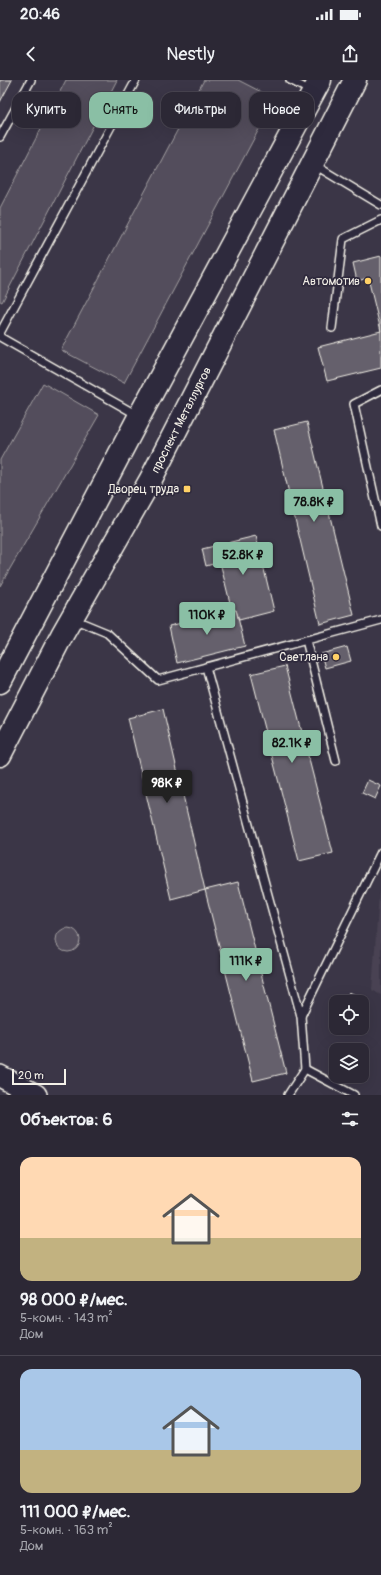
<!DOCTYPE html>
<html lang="ru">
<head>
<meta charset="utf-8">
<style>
  :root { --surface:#2c2835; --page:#383441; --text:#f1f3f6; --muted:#a6a6ad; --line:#484450; --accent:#8abfa5 }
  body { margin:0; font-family:Pangolin,sans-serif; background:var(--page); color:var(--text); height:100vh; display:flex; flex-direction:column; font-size:15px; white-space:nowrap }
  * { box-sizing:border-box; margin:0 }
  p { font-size:13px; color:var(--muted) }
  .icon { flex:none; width:22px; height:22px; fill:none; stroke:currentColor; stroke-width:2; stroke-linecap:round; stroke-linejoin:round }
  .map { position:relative; height:1015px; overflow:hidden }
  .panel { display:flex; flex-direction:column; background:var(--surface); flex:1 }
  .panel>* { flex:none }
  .hud { position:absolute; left:12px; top:12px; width:357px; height:36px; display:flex; gap:8px }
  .buttons { position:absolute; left:329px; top:915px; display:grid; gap:8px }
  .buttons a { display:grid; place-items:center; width:40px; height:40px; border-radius:8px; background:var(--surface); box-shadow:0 4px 16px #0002,0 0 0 1px var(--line); font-size:20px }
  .scale { position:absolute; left:12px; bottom:10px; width:54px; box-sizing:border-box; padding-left:4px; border:2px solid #f4f1e8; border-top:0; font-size:11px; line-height:14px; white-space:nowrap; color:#f4f1e8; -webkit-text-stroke:3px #2f2a3d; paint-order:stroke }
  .price { position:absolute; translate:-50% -34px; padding:0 9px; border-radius:4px; background:var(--accent); color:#111; font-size:13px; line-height:26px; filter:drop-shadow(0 1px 2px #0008) }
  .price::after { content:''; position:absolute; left:50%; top:24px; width:12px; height:9px; margin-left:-6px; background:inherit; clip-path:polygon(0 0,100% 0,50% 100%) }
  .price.selected { background:#222; color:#fff }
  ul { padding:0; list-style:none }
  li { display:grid; align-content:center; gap:8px; height:212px; padding:0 20px }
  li+li { border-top:1px solid var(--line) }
  li span { display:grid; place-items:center; height:124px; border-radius:12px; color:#555 }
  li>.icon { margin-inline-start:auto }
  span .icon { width:72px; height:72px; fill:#fffc; stroke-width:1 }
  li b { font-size:17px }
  h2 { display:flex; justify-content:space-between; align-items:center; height:48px; padding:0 20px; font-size:17px }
  .tag { padding:0 14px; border-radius:12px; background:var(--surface); box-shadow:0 4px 16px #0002,0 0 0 1px var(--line); font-size:14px; line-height:36px }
  .tag.selected { background:var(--accent); color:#111 }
  .status { display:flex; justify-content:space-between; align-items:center; height:28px; padding:0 20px; background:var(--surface); direction:ltr }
  .status svg { height:11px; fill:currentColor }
  header { display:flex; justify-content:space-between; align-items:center; height:52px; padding:0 20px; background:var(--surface); font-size:18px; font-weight:600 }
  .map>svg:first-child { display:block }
</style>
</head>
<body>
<div class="status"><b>20:46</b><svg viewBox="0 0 49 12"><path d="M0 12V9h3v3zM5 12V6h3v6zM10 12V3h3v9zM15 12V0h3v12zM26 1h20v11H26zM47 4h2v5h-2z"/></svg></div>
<header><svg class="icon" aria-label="back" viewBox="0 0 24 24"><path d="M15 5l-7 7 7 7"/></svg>Nestly<svg class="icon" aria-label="share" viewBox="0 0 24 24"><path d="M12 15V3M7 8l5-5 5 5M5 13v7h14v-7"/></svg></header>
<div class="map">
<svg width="381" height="1015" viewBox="0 0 381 1015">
  <rect width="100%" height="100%" fill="#3b3647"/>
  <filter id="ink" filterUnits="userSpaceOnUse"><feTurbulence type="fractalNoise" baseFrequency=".025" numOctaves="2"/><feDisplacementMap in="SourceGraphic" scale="8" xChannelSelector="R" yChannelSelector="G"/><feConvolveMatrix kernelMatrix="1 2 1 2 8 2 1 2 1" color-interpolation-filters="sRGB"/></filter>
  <g filter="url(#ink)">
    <!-- built -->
    <path fill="#484352" d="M381,809V915L372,910L379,813Z"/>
    <!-- green -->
    <g fill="#534e5c" stroke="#a4a0a2">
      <path d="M66,0H117L2,222L0,221V128Z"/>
      <path d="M204,0H238L275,19L124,303L61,270Z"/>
      <path d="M43,303L99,335L0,506V380Z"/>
      <circle cx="68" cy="860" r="12"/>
    </g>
    <!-- building -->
    <g fill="#65616c" stroke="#f4f1e8">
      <path d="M0,0H12L0,22Z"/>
      <path d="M381,176V251L368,198L357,201L353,183Z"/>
      <path d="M381,251V288L327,301L318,267Z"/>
      <path d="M307,342L354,535L320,544L274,350Z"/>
      <path d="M256,456L274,531L239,540L236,530L232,531L220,482L206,486L202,469Z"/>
      <path d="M236,530L245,566L177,583L169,546Z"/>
      <path d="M347,567L351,581L325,588L321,574Z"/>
      <path d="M285,586L333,773L299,781L251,594Z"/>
      <path d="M163,629L205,810L171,819L128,638Z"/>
      <path d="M368,700L381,706L375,719L362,713Z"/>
      <path d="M238,802L286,993L253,1001L205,810Z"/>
      <path d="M349,912L360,917L358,922H345Z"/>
    </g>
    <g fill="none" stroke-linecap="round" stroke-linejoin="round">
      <defs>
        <g id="service">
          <path d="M290,0L311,11"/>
          <path d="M0,57L31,0"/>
          <path d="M313,84L381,125"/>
          <path d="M332,248L343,159L381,140"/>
          <path d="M0,253L136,0"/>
          <path d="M0,257L137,335"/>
          <path d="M381,310L354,324L381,446"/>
          <path d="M73,539L107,553L158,600L381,540"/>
          <path d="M306,560L336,681"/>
          <path d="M206,587L301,936L305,989L288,1015"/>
          <path d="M301,936L381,772"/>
          <path d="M305,989L354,1015"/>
        </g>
        <path id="secondary" d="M0,996L36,1015"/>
        <g id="primary">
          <path d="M0,602L139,337L320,0"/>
          <path id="s1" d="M0,675L62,555L151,399L355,0"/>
        </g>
      </defs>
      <!-- service casing -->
      <use href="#service" stroke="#f4f1e8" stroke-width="10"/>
      <!-- secondary casing -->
      <use href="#secondary" stroke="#f4f1e8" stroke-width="24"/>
      <!-- primary casing -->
      <use href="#primary" stroke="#f4f1e8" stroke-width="25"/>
      <!-- service -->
      <use href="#service" stroke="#2f2a3d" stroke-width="7"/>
      <!-- secondary -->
      <use href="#secondary" stroke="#2f2a3d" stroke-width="21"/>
      <!-- primary -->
      <use href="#primary" stroke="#2f2a3d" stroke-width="22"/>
    </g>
  </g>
  <!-- markers -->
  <g fill="#ffd166" stroke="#2f2a3d" stroke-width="1.5">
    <circle cx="368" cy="201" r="4"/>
    <rect x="183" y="405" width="8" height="8" rx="2"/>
    <circle cx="336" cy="577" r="4"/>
  </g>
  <g text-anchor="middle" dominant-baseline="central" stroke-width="3.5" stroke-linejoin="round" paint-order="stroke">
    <!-- poi labels -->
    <g font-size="12" fill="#f4f1e8" stroke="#2f2a3d" text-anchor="end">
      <text x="360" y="201">Автомотив</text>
      <text x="179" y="409">Дворец труда</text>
      <text x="328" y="577">Светлана</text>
    </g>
    <!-- street labels -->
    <g font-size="12" fill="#f4f1e8" stroke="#2f2a3d">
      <text stroke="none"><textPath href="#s1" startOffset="381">проспект Металлургов</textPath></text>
    </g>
  </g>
</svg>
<div class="buttons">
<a><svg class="icon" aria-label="locate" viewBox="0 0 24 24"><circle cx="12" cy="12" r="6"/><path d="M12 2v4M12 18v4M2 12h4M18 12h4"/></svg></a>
<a><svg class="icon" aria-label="layers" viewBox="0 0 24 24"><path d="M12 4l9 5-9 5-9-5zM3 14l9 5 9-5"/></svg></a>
</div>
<div class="scale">20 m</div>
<b class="price" style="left:314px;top:443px">78.8K ₽</b>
<b class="price" style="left:243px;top:496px">52.8K ₽</b>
<b class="price" style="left:207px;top:556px">110K ₽</b>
<b class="price" style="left:292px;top:684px">82.1K ₽</b>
<b class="price selected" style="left:167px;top:724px">98K ₽</b>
<b class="price" style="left:246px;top:902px">111K ₽</b>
<div class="hud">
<a class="tag">Купить</a>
<a class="tag selected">Снять</a>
<a class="tag">Фильтры</a>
<a class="tag">Новое</a>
</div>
</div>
<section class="panel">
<h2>Объектов: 6<svg class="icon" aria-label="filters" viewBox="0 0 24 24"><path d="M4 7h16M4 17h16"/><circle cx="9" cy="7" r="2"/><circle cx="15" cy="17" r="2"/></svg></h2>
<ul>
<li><span style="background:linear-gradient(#ffd9b3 65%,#c2b280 0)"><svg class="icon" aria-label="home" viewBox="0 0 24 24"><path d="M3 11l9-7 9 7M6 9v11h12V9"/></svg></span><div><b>98 000 ₽/мес.</b><p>5-комн. · 143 m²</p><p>Дом</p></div></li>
<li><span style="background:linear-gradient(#a9c7e8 65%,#c2b280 0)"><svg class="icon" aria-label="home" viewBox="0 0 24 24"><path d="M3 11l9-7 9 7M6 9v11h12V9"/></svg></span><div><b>111 000 ₽/мес.</b><p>5-комн. · 163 m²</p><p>Дом</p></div></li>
</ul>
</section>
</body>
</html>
